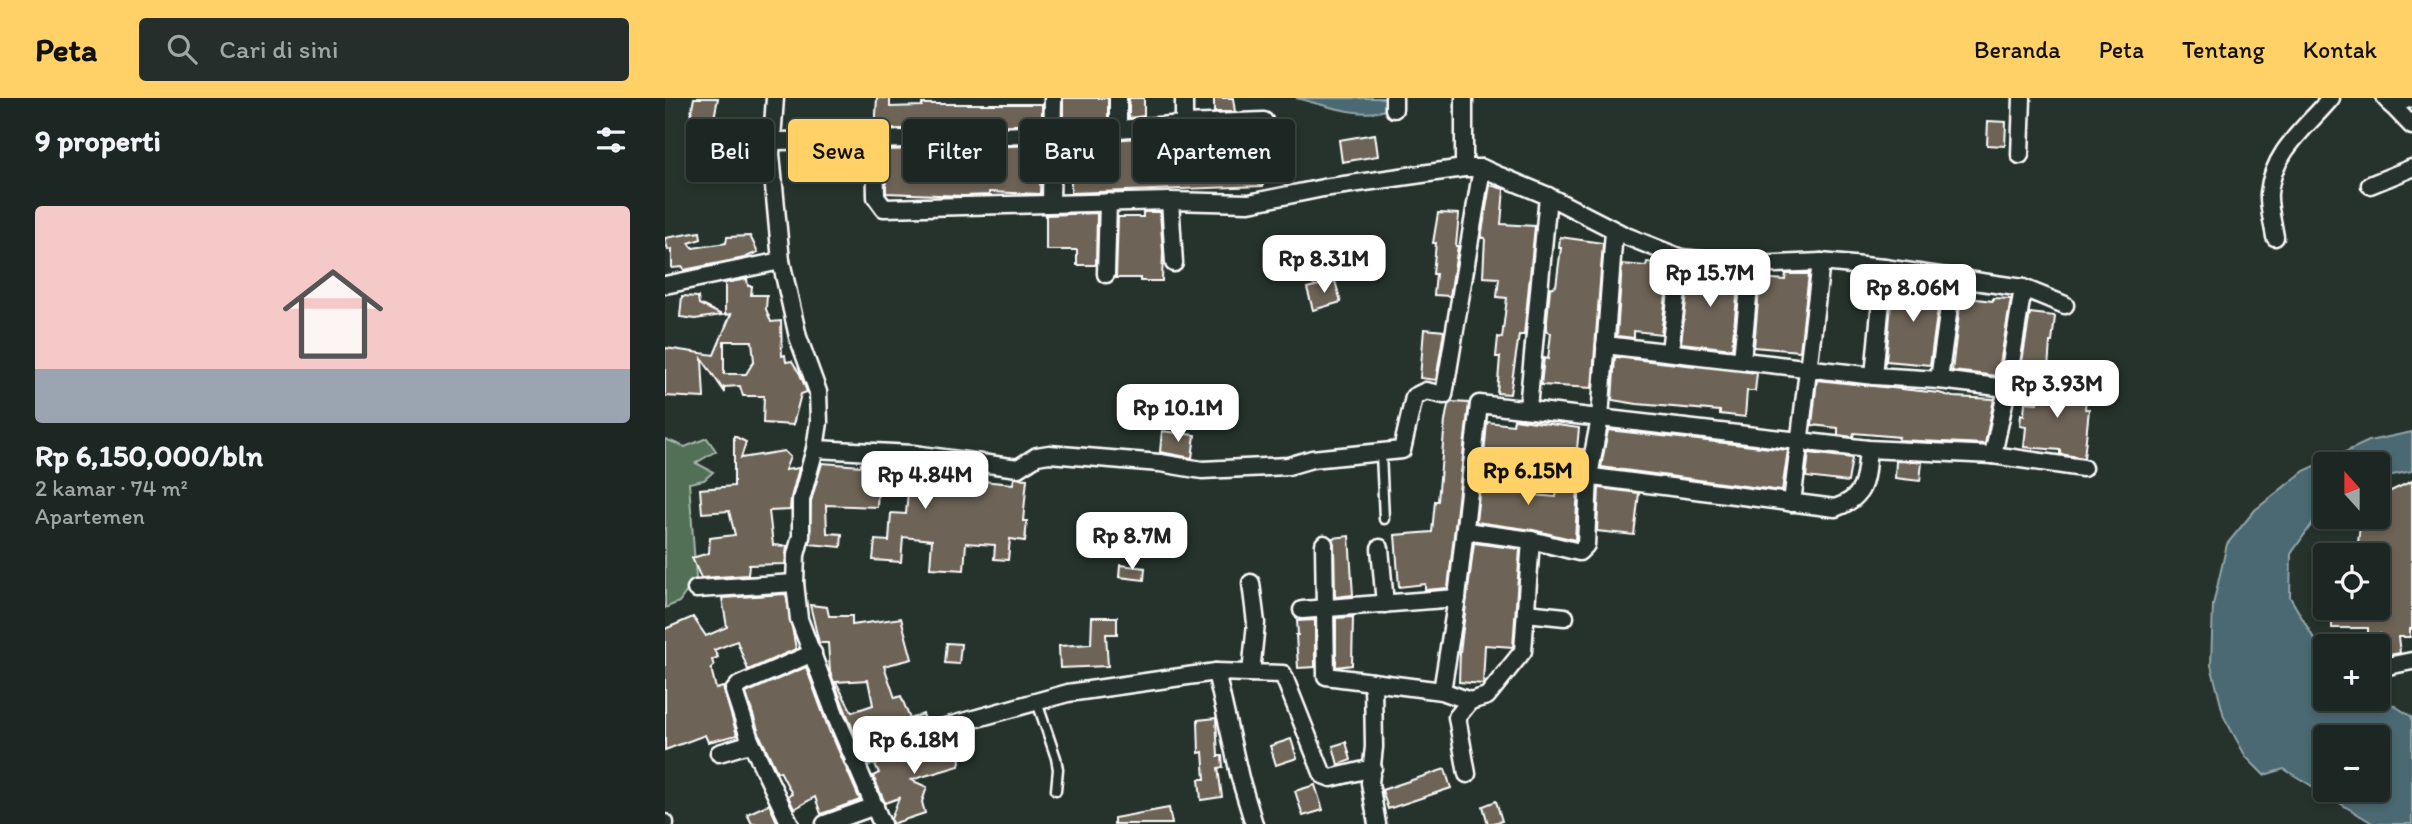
<!DOCTYPE html>
<html lang="id">
<head>
<meta charset="utf-8">
<style>
  :root { --surface:#1c2622; --page:#252e2a; --text:#f1f3f6; --muted:#a0a5a5; --line:#3a4340; --accent:#ffd166 }
  body { margin:0; font-family:Itim,sans-serif; background:var(--page); color:var(--text); height:100vh; display:flex; flex-direction:column; font-size:26px; white-space:nowrap }
  * { box-sizing:border-box; margin:0 }
  p { font-size:23px; color:var(--muted) }
  .icon { flex:none; width:38px; height:38px; fill:none; stroke:currentColor; stroke-width:2; stroke-linecap:round; stroke-linejoin:round }
  .map { position:relative; flex:1; overflow:hidden }
  .panel { display:flex; flex-direction:column; background:var(--surface); width:665px }
  .panel>* { flex:none }
  .guide { position:absolute; left:21px; top:21px; width:665px; height:63px; display:flex; gap:14px }
  .needle { width:46px; rotate:339deg }
  .buttons { position:absolute; left:1648px; top:354px; display:grid; gap:14px }
  .buttons a { display:grid; place-items:center; width:77px; height:77px; border-radius:7px; background:var(--surface); box-shadow:0 4px 10px #0003,0 0 0 2px var(--line); font-size:35px }
  .price { position:absolute; translate:-50% -60px; padding:0 16px; border-radius:14px; background:#fff; color:#222; font-size:23px; line-height:46px; filter:drop-shadow(0 2px 4px #0008) }
  .price::after { content:''; position:absolute; left:50%; top:42px; width:21px; height:16px; margin-left:-10px; background:inherit; clip-path:polygon(0 0,100% 0,50% 100%) }
  .price.active { background:var(--accent); color:#111 }
  ul { padding:0; list-style:none }
  li { display:grid; align-content:center; gap:14px; height:371px; padding:0 35px }
  li+li { border-top:2px solid var(--line) }
  li span { display:grid; place-items:center; height:217px; border-radius:7px; color:#555 }
  li>.icon { margin-inline-start:auto }
  span .icon { width:126px; height:126px; fill:#fffc; stroke-width:1 }
  li b { font-size:30px }
  h2 { display:flex; justify-content:space-between; align-items:center; height:84px; padding:0 35px; font-size:30px }
  .chip { padding:0 24px; border-radius:7px; background:var(--surface); box-shadow:0 4px 10px #0003,0 0 0 2px var(--line); font-size:24px; line-height:63px }
  .chip.active { background:var(--accent); color:#111 }
  header { display:flex; align-items:center; gap:42px; box-sizing:border-box; height:98px; padding:0 35px; background:var(--accent); color:#111 }
  header strong { font-size:33px }
  nav { display:flex; gap:38px; margin-inline-start:auto; font-size:24px }
  .search { width:490px; height:63px; background:var(--page); display:flex; align-items:center; gap:18px; box-sizing:border-box; padding:0 24px; border-radius:7px; color:var(--muted); font-size:26px }
  main { display:flex; flex:1; min-height:0 }
  .map>svg:first-child { display:block }
</style>
</head>
<body>
<header>
<strong>Peta</strong>
<div class="search"><svg class="icon" aria-label="search" viewBox="0 0 24 24"><circle cx="10" cy="10" r="6"/><path d="M15 15l6 6"/></svg>Cari di sini</div>
<nav><a>Beranda</a><a>Peta</a><a>Tentang</a><a>Kontak</a></nav>
</header>
<main>
<section class="panel">
<h2>9 properti<svg class="icon" aria-label="filters" viewBox="0 0 24 24"><path d="M4 7h16M4 17h16"/><circle cx="9" cy="7" r="2"/><circle cx="15" cy="17" r="2"/></svg></h2>
<ul>
<li><span style="background:linear-gradient(#f6c9c9 75%,#9aa5b1 0)"><svg class="icon" aria-label="home" viewBox="0 0 24 24"><path d="M3 11l9-7 9 7M6 9v11h12V9"/></svg></span><div><b>Rp 6,150,000/bln</b><p>2 kamar · 74 m²</p><p>Apartemen</p></div></li>
</ul>
</section>
<div class="map">
<svg width="1747" height="726" viewBox="0 0 1747 726">
  <rect width="100%" height="100%" fill="#26332d"/>
  <filter id="ink" filterUnits="userSpaceOnUse"><feTurbulence type="fractalNoise" baseFrequency=".0143" numOctaves="2"/><feDisplacementMap in="SourceGraphic" scale="14" xChannelSelector="R" yChannelSelector="G"/><feConvolveMatrix kernelMatrix="1 2 1 2 8 2 1 2 1" color-interpolation-filters="sRGB"/></filter>
  <g filter="url(#ink)">
    <!-- green -->
    <path fill="#516f57" stroke="#a8b7ab" stroke-width="2" d="M42,340L51,353L31,365L48,374L39,382L24,385L31,480L14,504L0,510V341L20,349Z"/>
    <!-- water -->
    <g fill="#4b6972" stroke="#93a5aa" stroke-width="2" fill-rule="evenodd">
      <path d="M631,0H724L722,11C699,22 656,6 631,0Z"/>
      <path d="M1747,334V373L1713,380V366H1661V412L1653,417L1626,456L1625,499L1655,551L1661,556V600H1713V597L1747,619V726H1709L1619,671L1599,677L1581,659L1559,619L1546,567L1548,507L1562,446L1590,412L1639,373L1704,343ZM1661,639H1713V691H1661Z"/>
    </g>
    <!-- building -->
    <g fill="#6d6456" stroke="#fff" stroke-width="2" fill-rule="evenodd">
      <path d="M29,0H53L47,30L24,26Z"/>
      <path d="M212,0H225V9L257,8V6H377V26L210,32Z"/>
      <path d="M398,0H443V21L398,25Z"/>
      <path d="M464,0H479V18L464,20Z"/>
      <path d="M549,0H568L570,14H549Z"/>
      <path d="M1323,23L1341,24L1340,48L1322,47Z"/>
      <path d="M596,34L598,88L406,95V57H400V46L520,36Z"/>
      <path d="M710,36L713,58L677,64L674,42Z"/>
      <path d="M376,47L375,96L324,94V97L299,98L221,95V52Z"/>
      <path d="M825,87L839,91L836,126L870,128L859,237H854L845,296L832,295L835,259H831L833,239L837,240L842,200L832,199L834,180L818,179L820,140H816Z"/>
      <path d="M478,114H495L498,154L497,183H475V180H451L453,119H478Z"/>
      <path d="M432,115L431,167H412V152H381V117Z"/>
      <path d="M773,115L794,116L791,148H793L785,198L769,197L771,176H768L771,145H768Z"/>
      <path d="M35,134L36,141L24,145L28,150L61,145L62,139L85,138L93,154L79,160L19,172L18,169L7,170V151L3,152L0,140Z"/>
      <path d="M895,139L938,145L927,290L876,287L879,260L883,261L886,235L882,234V223L885,190L891,188L896,150H894Z"/>
      <path d="M982,164L1005,167L996,236L969,233V240L952,238L957,166L981,168Z"/>
      <path d="M1025,171L1074,178L1067,251L1016,245Z"/>
      <path d="M1121,176H1144L1135,253L1089,249L1095,180L1120,182Z"/>
      <path d="M82,181L83,188H87L86,197H102L101,211L106,224L116,223L117,258L120,257L121,264L127,263L135,276L142,294L136,296L128,327L98,325L99,298H78L75,288L59,289V293L37,261L39,300L0,298V250L49,257L66,216L60,217V185ZM59,243H87L89,263L81,276H59Z"/>
      <path d="M670,183L676,204L648,212L642,190Z"/>
      <path d="M1233,184L1276,189L1265,267L1221,263L1226,206L1231,207Z"/>
      <path d="M17,198L33,199L34,206L57,217L30,221L15,219Z"/>
      <path d="M1296,199L1328,203V200L1346,201L1333,278L1287,273Z"/>
      <path d="M1365,215L1390,218L1387,244H1385L1382,284L1354,282Z"/>
      <path d="M759,231L779,233L771,282L755,280Z"/>
      <path d="M950,259L1092,275L1090,293H1082L1080,319L1055,316V313L972,306L947,302Z"/>
      <path d="M1152,282L1274,295L1288,299L1329,301L1320,346L1233,342L1234,339L1189,335L1188,339L1173,337V330L1147,327Z"/>
      <path d="M1374,284L1422,289L1420,311H1424L1419,360L1395,356V352L1359,349L1361,329L1355,328L1356,316L1359,317L1360,304L1372,305Z"/>
      <path d="M787,304L804,305L783,490L760,492V486L734,489L730,437L767,434L770,403H773L780,323L783,307Z"/>
      <path d="M849,321L914,330L912,351H918L915,367L819,358L822,324L848,327Z"/>
      <path d="M943,332L1123,352L1117,393L936,369Z"/>
      <path d="M497,333L530,337L527,360L495,354Z"/>
      <path d="M69,338L81,344L76,360L119,353L125,359L120,372L134,370L126,400L125,412L104,413L108,447L122,448L120,466L84,467L83,477L36,480L27,460L44,455L45,440L70,437L64,413L37,415L35,391L69,388Z"/>
      <path d="M1144,355L1187,360L1183,384L1141,379Z"/>
      <path d="M1231,363L1257,364L1255,383L1230,380Z"/>
      <path d="M157,365L196,368V366L210,367L209,369L245,373L246,368L260,370L259,372L278,374L277,383L303,385L304,377L317,379V383L348,386L349,380L362,381L358,423H362L360,443L345,441L343,462L329,461L330,447L301,445L299,472L265,470L267,442L238,439L236,464L208,462L210,442L224,443L226,415L241,416L243,393L213,390L212,409L161,407L162,435L177,436L176,449L145,446L146,403Z"/>
      <path d="M816,378L870,384L869,397L891,399L893,386L913,388L910,442L868,432L811,424Z"/>
      <path d="M1747,383V531H1745V539H1733L1735,555L1718,558L1715,536L1703,537V530H1667V509H1713V457H1689L1687,446L1693,445L1696,418H1713V399Z"/>
      <path d="M934,390L974,395L969,437L932,433Z"/>
      <path d="M684,438L688,497L670,499L669,446L667,440Z"/>
      <path d="M809,445L855,451L848,549L820,547L818,586L794,584L795,554Z"/>
      <path d="M455,467L480,470L479,482L454,479Z"/>
      <path d="M121,496L131,551L83,572L72,543L49,552L53,559L47,562L49,568L46,570L51,591L58,589L72,637L43,644L40,637L0,652V531L28,519L41,538L62,529L57,500Z"/>
      <path d="M145,507L162,509L164,518H187V527L236,520L247,561L219,568L230,600L236,598L245,621L258,616L261,624L195,649L165,574L163,545H154ZM203,582L208,607L187,614L171,584Z"/>
      <path d="M427,519H452V536H441L443,568L395,570L394,548L426,546Z"/>
      <path d="M688,519L687,567L671,569V520Z"/>
      <path d="M650,522V569L633,570L631,537H633L632,523Z"/>
      <path d="M282,545L296,546L294,566L280,565Z"/>
      <path d="M141,569L165,635H166L195,702L156,716L150,699L129,711L123,698L127,696L115,673L112,674L95,638L81,595Z"/>
      <path d="M551,620L553,658H557L558,669L553,670L557,699L536,702L534,681H540L538,654L534,655L533,622Z"/>
      <path d="M290,637L295,663L294,668L246,682L262,689L257,704L260,715L227,726L226,721L234,700L220,705L208,678L214,675L210,666Z"/>
      <path d="M626,641L632,660L611,667L605,648Z"/>
      <path d="M681,644L686,662L673,667L668,648Z"/>
      <path d="M780,671L786,690L723,711L717,692Z"/>
      <path d="M650,687L658,712L638,718L630,693Z"/>
      <path d="M831,703L837,723L823,726L818,708Z"/>
      <path d="M104,706L113,726H87L82,716Z"/>
      <path d="M504,710L507,726H449V720Z"/>
    </g>
    <g fill="none" stroke-linecap="round" stroke-linejoin="round">
      <defs>
        <g id="service">
          <path d="M716,355L719,421"/>
          <path d="M372,604L391,660L393,671L391,692"/>
        </g>
        <g id="minor">
          <path d="M110,0L106,56L116,163L133,239L153,294L154,324L150,351L136,402V438L131,457L130,485L134,521L171,619L217,726"/>
          <path d="M453,0V31"/>
          <path d="M519,0V26"/>
          <path d="M729,0V11"/>
          <path d="M1720,0L1747,28"/>
          <path d="M1726,7L1747,0"/>
          <path d="M210,42L387,36L519,26L599,23"/>
          <path d="M106,43L210,42L211,99L219,110L505,103L584,105L658,90L799,70H817L835,78L883,98L961,138L1016,160L1086,167L1156,164L1219,170L1358,190L1400,207"/>
          <path d="M1355,57L1357,0"/>
          <path d="M799,70V0"/>
          <path d="M1705,87L1747,70"/>
          <path d="M505,103L509,165"/>
          <path d="M386,105L388,0"/>
          <path d="M1610,139C1608,125 1603,109 1604,95C1608,53 1641,30 1666,0"/>
          <path d="M441,176L443,104"/>
          <path d="M0,187L116,163"/>
          <path d="M940,247L1209,278L1274,282L1342,290"/>
          <path d="M1005,253L1016,160"/>
          <path d="M1077,262L1086,167"/>
          <path d="M1209,278L1219,170"/>
          <path d="M1274,282L1288,180"/>
          <path d="M863,310L883,98"/>
          <path d="M150,351L248,356L353,370L372,358L384,356L495,365L537,372L623,368L647,361L737,352L749,299L761,293L779,297L817,70"/>
          <path d="M1328,357L1342,290L1358,190"/>
          <path d="M807,367L928,379L1170,410C1202,399 1200,381 1203,351"/>
          <path d="M1127,405L1156,164"/>
          <path d="M800,433L866,442L914,454L921,447L924,378L935,320L949,133"/>
          <path d="M659,446L661,578L777,593L805,603L822,598L858,553L866,442"/>
          <path d="M715,450L720,506"/>
          <path d="M31,491L130,485"/>
          <path d="M637,512L792,500"/>
          <path d="M861,515L900,519"/>
          <path d="M1713,570L1747,563"/>
          <path d="M551,574L575,680L589,726"/>
          <path d="M586,575L591,525L586,485"/>
          <path d="M708,584L709,649L705,685L712,726"/>
          <path d="M777,593L792,500L814,306L1203,351L1328,357L1418,370"/>
          <path d="M85,642L125,726"/>
          <path d="M54,655L84,646L85,642L69,593L74,587L148,555"/>
          <path d="M189,663L269,632L403,595L551,574L618,576L658,677L666,680L708,670"/>
          <path d="M802,676L792,619L805,603"/>
          <path d="M0,725V726"/>
          <path d="M160,726L210,708"/>
        </g>
      </defs>
      <!-- service casing -->
      <use href="#service" stroke="#fff" stroke-width="13"/>
      <!-- minor casing -->
      <use href="#minor" stroke="#fff" stroke-width="21"/>
      <!-- service -->
      <use href="#service" stroke="#26332d" stroke-width="8"/>
      <!-- minor -->
      <use href="#minor" stroke="#26332d" stroke-width="16"/>
    </g>
  </g>
</svg>
<div class="buttons">
<a><svg class="needle" viewBox="-14 -14 28 28"><path d="M0-13l5 13h-10z" fill="#e53935"/><path d="M0 13l5-13h-10z" fill="#a0a5a5"/></svg></a>
<a><svg class="icon" aria-label="locate" viewBox="0 0 24 24"><circle cx="12" cy="12" r="6"/><path d="M12 2v4M12 18v4M2 12h4M18 12h4"/></svg></a>
<a>+</a>
<a>−</a>
</div>
<b class="price" style="left:659px;top:197px">Rp 8.31M</b>
<b class="price" style="left:1045px;top:211px">Rp 15.7M</b>
<b class="price" style="left:1248px;top:226px">Rp 8.06M</b>
<b class="price" style="left:1392px;top:322px">Rp 3.93M</b>
<b class="price" style="left:513px;top:346px">Rp 10.1M</b>
<b class="price active" style="left:863px;top:409px">Rp 6.15M</b>
<b class="price" style="left:260px;top:413px">Rp 4.84M</b>
<b class="price" style="left:467px;top:474px">Rp 8.7M</b>
<b class="price" style="left:249px;top:678px">Rp 6.18M</b>
<div class="guide">
<a class="chip">Beli</a>
<a class="chip active">Sewa</a>
<a class="chip">Filter</a>
<a class="chip">Baru</a>
<a class="chip">Apartemen</a>
</div>
</div>
</main>
</body>
</html>
